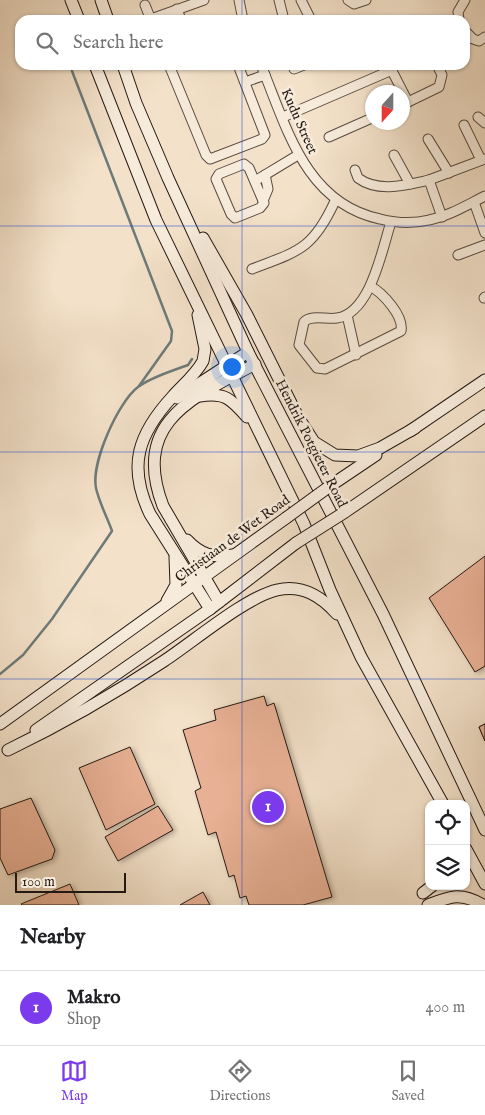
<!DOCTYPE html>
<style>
:root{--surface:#fff;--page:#f2f2f2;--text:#202124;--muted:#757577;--line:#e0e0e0;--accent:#7c3aed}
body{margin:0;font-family:"IM FELL English",serif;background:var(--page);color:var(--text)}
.controls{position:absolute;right:15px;bottom:15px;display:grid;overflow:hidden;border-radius:10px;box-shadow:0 1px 4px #0004}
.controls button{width:45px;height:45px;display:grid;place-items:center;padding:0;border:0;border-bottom:1px solid var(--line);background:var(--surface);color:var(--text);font:25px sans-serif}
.compass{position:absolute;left:365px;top:85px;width:45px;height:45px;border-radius:50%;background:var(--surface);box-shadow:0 1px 4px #0004;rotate:201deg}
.scale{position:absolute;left:15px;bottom:12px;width:111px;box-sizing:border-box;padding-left:5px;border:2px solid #251913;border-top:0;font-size:14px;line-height:18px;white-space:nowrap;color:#251913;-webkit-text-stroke:4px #f7ecdc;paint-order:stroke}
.you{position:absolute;left:231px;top:366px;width:18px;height:18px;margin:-12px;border:4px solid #fff;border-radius:50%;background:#1a73e8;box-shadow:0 0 0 8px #1a73e833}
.badge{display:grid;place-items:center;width:32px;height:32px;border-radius:50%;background:var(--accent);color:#fff;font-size:16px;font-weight:700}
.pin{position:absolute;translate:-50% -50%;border:2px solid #fff;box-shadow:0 1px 5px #0006}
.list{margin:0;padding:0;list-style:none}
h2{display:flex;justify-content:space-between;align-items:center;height:65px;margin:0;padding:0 20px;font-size:21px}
h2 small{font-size:16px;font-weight:400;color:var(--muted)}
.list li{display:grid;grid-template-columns:32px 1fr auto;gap:15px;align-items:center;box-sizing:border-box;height:75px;padding:0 20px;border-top:1px solid var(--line)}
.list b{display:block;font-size:19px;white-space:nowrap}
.list p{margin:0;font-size:16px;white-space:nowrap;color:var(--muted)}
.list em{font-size:16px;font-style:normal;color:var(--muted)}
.icon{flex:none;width:28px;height:28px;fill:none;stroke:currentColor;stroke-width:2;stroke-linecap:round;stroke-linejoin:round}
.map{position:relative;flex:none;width:485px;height:905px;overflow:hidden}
.search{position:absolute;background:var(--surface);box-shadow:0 1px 4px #0004;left:15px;right:15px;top:15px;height:55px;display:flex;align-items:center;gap:12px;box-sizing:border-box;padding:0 18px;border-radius:15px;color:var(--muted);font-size:19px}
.sheet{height:140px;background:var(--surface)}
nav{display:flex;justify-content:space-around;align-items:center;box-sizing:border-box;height:70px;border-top:1px solid var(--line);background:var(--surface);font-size:14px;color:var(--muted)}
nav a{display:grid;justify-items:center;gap:2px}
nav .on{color:var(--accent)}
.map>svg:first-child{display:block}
</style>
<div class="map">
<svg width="485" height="905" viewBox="0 0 485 905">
<defs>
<filter id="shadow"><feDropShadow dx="3" dy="1.5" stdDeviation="2.5" flood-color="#0004"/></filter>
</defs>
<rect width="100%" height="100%" fill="#f3e1c9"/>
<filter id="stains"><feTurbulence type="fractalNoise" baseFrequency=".004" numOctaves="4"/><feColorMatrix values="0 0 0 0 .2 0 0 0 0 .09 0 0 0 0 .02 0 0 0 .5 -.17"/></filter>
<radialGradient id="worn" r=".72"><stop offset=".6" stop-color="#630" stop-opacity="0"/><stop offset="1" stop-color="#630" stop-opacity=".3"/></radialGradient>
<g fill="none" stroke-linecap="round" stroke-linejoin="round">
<!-- stream -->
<g stroke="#6d7b79" stroke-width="2.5">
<path d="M 72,71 L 172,331 L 171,341 L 139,386"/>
<path d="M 0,674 L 23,655 L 52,619 L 112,531 C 107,517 99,502 96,488 C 91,463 118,402 138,387 C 151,377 172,371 188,365 L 192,359"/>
</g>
</g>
<!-- building -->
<g fill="#e8b094" stroke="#251913" filter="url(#shadow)">
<path d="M 485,556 L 485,666 L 475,672 L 429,598 Z"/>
<path d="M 264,696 L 267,706 L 274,703 L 332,897 L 303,905 L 249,905 L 246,896 L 240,898 L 234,875 L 229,877 L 216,832 L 208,835 L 195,791 L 201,788 L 183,730 L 216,720 L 214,710 Z"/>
<path d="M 485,724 L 485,741 L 479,727 Z"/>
<path d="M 485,724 L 485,741 L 479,727 Z"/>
<path d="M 130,747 L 155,804 L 106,830 L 79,768 Z"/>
<path d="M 31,798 L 55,850 L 52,859 L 8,875 L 0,858 L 0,809 Z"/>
<path d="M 158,806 L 173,830 L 118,861 L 105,837 Z"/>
<path d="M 70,884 L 79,905 L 22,905 L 21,904 Z"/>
<path d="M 203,892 L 210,905 L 180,905 Z"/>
</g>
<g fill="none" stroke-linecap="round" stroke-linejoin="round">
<defs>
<g id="street">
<path d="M 239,0 L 243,20"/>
<path d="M 279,0 L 284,20"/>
<path d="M 301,0 L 311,20"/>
<path d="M 348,0 L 354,4 L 366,0"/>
<path d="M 145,5 L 151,20"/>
<path d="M 177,9 L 181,20"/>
<path d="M 151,19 L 204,0"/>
<path d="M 459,20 L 458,12 L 465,0"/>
<path d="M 465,31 L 473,39 L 479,41 L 485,37"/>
<path d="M 169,65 L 206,155 L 210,159 L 262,139 L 265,135 L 238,65"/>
<path d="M 261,65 C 287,128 305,203 380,219 C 396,223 413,224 429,220 C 449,216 467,205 485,196"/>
<path d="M 389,65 L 408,102 L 403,104"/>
<path d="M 294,69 L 304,65"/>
<path d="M 245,82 L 265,75"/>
<path d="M 408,102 L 439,87 L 442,75 L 437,65"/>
<path d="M 283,117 L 392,70"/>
<path d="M 478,117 L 485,123"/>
<path d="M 464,125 L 481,160"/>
<path d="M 329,137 L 372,118"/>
<path d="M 428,139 L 449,173"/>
<path d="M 394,155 L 410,184"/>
<path d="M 244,164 L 249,168 L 264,203 L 260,208 L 235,218 L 231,214 L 216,179 L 219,174 Z"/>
<path d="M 355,170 L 358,178 C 378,193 406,185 429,180 L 442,217"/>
<path d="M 429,180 L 485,159"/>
<path d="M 255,181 L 298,155"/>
<path d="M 263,201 L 268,189 L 265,175"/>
<path d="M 474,202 L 485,233"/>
<path d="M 458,255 L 485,245"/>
<path d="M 252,269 C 299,251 313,249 335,201"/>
<path d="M 370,286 C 383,293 404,316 401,331 L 325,369 L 317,368 L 299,345 L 304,322 C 311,314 327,320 337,318 C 371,313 382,249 391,222"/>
<path d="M 484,298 L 485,297"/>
<path d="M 347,315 L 356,355"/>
</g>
<g id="secondary">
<path d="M 71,0 L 79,20"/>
<path d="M 101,0 L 108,20"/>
<path d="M 95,65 L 156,220 L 304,524 L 330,590 L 361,657 L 443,804"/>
<path d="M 123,65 L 136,103 L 168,178 L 248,352 L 383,614 L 485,830"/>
<path d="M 203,238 L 247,315 L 298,417 L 314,442 L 335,455 L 358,456 L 380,448 L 415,428"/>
<path d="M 198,315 L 205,349 L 203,361 C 196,374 183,385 173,396 C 138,434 127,466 150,514 L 210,609"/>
<path d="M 200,396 C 225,392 231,399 247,417"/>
<path d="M 177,398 L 248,352"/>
<path d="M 410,431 L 485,380"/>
<path d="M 330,486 L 376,455"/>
<path d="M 345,512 L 485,416"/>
<path d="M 187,540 C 201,555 213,558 233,555"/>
<path d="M 167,601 L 176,585 L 175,557"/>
<path d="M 219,602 L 163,506 C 131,422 192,398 255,364"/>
<path d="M 0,724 L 286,518"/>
<path d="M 36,730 L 210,609 L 296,543"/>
<path d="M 8,750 C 62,724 114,694 164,661 C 193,642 246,597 277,590 C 302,584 321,596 337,614"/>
<path d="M 466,849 L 485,884"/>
<path d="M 423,893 L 432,886"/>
<path d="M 428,905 C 451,896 461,892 483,905"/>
</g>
</defs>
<!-- street casing -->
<use href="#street" stroke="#584b40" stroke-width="11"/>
<!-- secondary casing -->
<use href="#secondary" stroke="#251913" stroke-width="13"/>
<!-- street -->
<use href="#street" stroke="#f7ecdc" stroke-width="9"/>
<!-- secondary -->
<use href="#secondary" stroke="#f7ecdc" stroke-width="11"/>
<defs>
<g id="secondary-bridge">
<path d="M 286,518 L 330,486"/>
<path d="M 296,543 L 345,512"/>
</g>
</defs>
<!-- secondary-bridge casing -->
<use href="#secondary-bridge" stroke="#251913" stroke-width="13" stroke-linecap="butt"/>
<!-- secondary-bridge -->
<use href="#secondary-bridge" stroke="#f7ecdc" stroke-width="11"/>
</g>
<!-- grid -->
<path fill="none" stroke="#1d4ed8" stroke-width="1" stroke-opacity="0.55" d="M 242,0 L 242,20M 242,65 L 242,905M 0,226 L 485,226M 0,452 L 485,452M 0,679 L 485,679"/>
<g text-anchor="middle" stroke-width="5" stroke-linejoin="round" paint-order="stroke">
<!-- street labels -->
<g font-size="14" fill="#251913" stroke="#f7ecdc">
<text transform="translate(300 121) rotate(66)" y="5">Kudu Street</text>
<text transform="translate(312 443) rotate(63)" y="5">Hendrik Potgieter Road</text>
<text transform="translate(232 538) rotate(-36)" y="5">Christiaan de Wet Road</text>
</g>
</g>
<rect width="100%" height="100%" filter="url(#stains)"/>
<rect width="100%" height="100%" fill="url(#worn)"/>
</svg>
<div class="controls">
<button><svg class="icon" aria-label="locate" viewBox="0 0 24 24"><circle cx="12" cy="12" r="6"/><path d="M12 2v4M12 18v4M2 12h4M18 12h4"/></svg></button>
<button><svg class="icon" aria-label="layers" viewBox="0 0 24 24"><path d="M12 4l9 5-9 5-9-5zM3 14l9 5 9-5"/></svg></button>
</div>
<svg class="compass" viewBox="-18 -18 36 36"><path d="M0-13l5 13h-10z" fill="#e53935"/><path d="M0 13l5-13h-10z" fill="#757577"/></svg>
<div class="scale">100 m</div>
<div class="you"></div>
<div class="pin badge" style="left:268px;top:807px">1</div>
<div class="search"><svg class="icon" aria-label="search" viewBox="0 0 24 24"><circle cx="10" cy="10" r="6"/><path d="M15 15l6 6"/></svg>Search here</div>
</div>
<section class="sheet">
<h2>Nearby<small></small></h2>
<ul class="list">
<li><span class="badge">1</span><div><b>Makro</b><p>Shop</p></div><em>400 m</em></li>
</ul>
</section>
<nav>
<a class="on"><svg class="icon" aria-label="map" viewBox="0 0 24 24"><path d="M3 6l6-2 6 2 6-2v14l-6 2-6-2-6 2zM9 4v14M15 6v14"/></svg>Map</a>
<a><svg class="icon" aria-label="directions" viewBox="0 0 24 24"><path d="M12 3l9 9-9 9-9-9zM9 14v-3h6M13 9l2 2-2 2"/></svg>Directions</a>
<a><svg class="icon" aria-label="saved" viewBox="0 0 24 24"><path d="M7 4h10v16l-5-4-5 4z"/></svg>Saved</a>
</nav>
